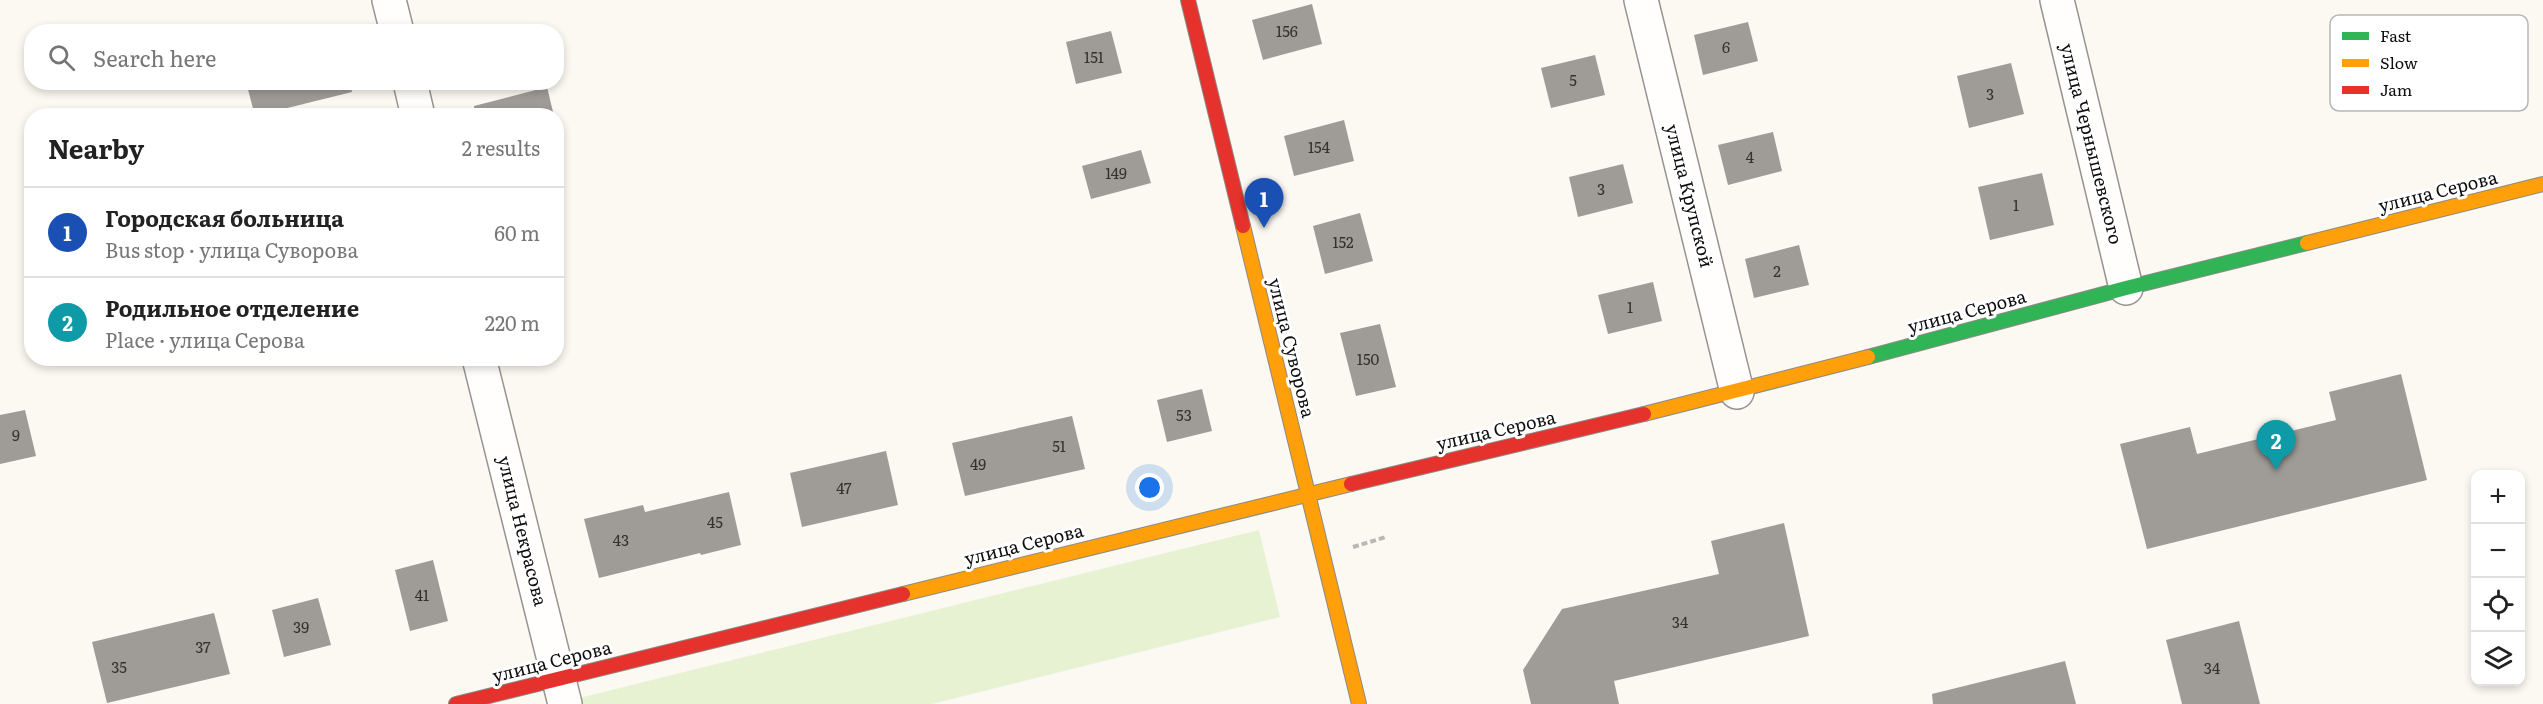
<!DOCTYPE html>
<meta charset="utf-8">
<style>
:root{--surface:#fff;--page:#f6f6f6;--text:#222;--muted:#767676;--line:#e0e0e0;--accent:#2563eb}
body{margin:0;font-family:Literata,serif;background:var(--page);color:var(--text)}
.controls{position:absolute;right:18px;bottom:18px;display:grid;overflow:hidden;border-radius:12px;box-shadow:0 3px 9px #0003}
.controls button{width:54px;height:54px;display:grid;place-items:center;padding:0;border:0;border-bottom:2px solid var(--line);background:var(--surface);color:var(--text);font:30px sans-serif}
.you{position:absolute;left:1150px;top:488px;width:21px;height:21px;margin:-15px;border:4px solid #fff;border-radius:50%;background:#1a73e8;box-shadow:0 0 0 9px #1a73e833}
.badge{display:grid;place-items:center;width:39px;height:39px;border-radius:50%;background:var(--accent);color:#fff;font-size:20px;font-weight:700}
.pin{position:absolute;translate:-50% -50px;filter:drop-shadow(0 2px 3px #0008)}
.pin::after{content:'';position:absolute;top:32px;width:21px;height:18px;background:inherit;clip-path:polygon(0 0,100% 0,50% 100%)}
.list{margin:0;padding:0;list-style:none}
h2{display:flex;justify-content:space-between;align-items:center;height:78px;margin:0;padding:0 24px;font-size:26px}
h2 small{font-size:20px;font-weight:400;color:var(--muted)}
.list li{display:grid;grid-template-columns:39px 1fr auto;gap:18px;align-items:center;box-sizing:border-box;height:90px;padding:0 24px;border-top:2px solid var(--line)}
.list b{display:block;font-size:22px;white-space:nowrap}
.list p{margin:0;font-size:20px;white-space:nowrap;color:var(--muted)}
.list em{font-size:20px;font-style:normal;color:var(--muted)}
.icon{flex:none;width:33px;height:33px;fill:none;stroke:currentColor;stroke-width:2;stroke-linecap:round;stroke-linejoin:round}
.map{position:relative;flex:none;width:2543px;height:704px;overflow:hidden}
.search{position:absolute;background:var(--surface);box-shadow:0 3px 9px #0003;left:24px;top:24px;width:540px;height:66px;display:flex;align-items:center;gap:15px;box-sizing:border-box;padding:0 21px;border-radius:24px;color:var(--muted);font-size:22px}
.panel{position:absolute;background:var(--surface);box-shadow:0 3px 9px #0003;left:24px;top:108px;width:540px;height:258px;border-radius:24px}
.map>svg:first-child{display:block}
</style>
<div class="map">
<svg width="2543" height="704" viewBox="0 0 2543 704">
<rect width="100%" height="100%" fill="#fcf9f2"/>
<!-- green -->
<path fill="#e6f2d1" d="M 1259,530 L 1280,617 L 932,704 L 555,704 Z"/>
<!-- building -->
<g fill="#9f9c98">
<path d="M 1312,4 L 1322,44 L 1263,60 L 1252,20 Z"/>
<path d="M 1748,22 L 1758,61 L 1703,75 L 1694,35 Z"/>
<path d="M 1111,31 L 1122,73 L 1076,84 L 1066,42 Z"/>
<path d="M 1595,55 L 1605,95 L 1551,108 L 1541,68 Z"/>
<path d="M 2011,63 L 2024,114 L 1969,128 L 1957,76 Z"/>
<path d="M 246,82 L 350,82 L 352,92 L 255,116 Z"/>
<path d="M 547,87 L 554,116 L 475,116 L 474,106 Z"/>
<path d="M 1344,120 L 1354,161 L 1294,176 L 1284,136 Z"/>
<path d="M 1773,132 L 1782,171 L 1728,185 L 1718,145 Z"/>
<path d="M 1141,150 L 1151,183 L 1091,199 L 1082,166 Z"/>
<path d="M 1623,164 L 1633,203 L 1578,217 L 1569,177 Z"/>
<path d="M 2042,173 L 2054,225 L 1990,240 L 1978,187 Z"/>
<path d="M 1360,213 L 1373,261 L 1325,274 L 1313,226 Z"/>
<path d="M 1799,245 L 1809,285 L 1754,298 L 1745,259 Z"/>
<path d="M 1653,282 L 1662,321 L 1608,334 L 1598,295 Z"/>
<path d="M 1380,324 L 1396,387 L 1356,396 L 1340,333 Z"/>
<path d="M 2401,374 L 2427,480 L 2147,549 L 2120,444 L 2190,427 L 2197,454 L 2336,420 L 2329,392 Z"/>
<path d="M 1202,389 L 1212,431 L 1167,442 L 1157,400 Z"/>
<path d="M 25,410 L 36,456 L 0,464 L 0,415 Z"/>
<path d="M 1072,416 L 1085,469 L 965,496 L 952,443 Z"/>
<path d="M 886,451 L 898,505 L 802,527 L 790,473 Z"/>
<path d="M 729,492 L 741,545 L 701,555 L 700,553 L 599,578 L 584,519 L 643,505 L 645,512 Z"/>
<path d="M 1784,523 L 1809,636 L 1614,681 L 1619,704 L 1531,704 L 1523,670 L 1562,609 L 1719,574 L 1711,541 Z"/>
<path d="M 433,560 L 448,621 L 410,631 L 395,570 Z"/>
<path d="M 318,598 L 331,645 L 284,657 L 272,610 Z"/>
<path d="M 214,613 L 230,674 L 107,703 L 92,642 Z"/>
<path d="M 2239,621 L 2260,704 L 2182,704 L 2166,640 Z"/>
<path d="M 2065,661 L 2076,704 L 1933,704 L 1932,694 Z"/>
</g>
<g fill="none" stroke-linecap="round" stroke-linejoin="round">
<defs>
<g id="street">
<path d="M 389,0 L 397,32"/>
<path d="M 1641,0 L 1737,392"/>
<path d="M 2057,0 L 2126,288"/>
<path d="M 410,82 L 418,116"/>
<path d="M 479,358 L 565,704"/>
</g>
<path id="fast" d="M 1868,357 L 2126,288 L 2307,243"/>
<g id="slow">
<path d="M 1243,226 L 1359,704"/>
<path d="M 2307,243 L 2543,184"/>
<path d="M 1644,414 L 1868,357"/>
<path d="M 903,594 L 1351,484"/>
</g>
<g id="jam">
<path d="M 1188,0 L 1243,226"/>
<path d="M 1351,484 L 1644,414"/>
<path d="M 456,704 L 903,594"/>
</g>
</defs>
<!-- street casing -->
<use href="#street" stroke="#959491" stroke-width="36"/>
<!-- fast casing -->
<use href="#fast" stroke="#8c8a87" stroke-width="16"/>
<!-- slow casing -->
<use href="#slow" stroke="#8c8a87" stroke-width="16"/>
<!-- jam casing -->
<use href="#jam" stroke="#8c8a87" stroke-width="16"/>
<!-- path -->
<path stroke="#b8b8b6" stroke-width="4" stroke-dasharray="6 3" stroke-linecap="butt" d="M 1353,547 L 1386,537"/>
<!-- street -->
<use href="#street" stroke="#fffefd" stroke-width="33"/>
<!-- fast -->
<use href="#fast" stroke="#30b455" stroke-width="14"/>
<!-- slow -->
<use href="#slow" stroke="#ff9f0a" stroke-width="14"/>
<!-- jam -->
<use href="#jam" stroke="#e5322d" stroke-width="14"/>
</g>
<g text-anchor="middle" stroke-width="6" stroke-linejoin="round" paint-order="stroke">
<!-- number labels -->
<g font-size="15" fill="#323230">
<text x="1287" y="37">156</text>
<text x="1726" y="53">6</text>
<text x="1094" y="63">151</text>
<text x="1573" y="86">5</text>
<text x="1990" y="100">3</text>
<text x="1319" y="153">154</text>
<text x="1750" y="163">4</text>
<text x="1116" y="179">149</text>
<text x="1601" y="195">3</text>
<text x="2016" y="211">1</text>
<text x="1343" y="248">152</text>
<text x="1777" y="277">2</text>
<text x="1630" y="313">1</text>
<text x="1368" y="365">150</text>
<text x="1184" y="421">53</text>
<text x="16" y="441">9</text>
<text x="1059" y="452">51</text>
<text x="978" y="470">49</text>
<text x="844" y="494">47</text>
<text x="715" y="528">45</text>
<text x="621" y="546">43</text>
<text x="422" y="601">41</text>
<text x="1680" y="628">34</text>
<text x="301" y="633">39</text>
<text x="203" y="653">37</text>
<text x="119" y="673">35</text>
<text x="2212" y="674">34</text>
</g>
<!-- street labels -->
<g font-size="18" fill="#0e0e0e" stroke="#fff">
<text transform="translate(2091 144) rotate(76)" y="6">улица Чернышевского</text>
<text transform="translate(2438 192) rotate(-14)" y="6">улица Серова</text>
<text transform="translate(1689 196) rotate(76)" y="6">улица Крупской</text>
<text transform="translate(1967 312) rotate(-15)" y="6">улица Серова</text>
<text transform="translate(1291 348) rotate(76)" y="6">улица Суворова</text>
<text transform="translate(1496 431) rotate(-13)" y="6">улица Серова</text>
<text transform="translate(522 531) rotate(76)" y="6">улица Некрасова</text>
<text transform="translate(1024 545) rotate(-14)" y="6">улица Серова</text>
<text transform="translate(552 662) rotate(-14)" y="6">улица Серова</text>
</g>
</g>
<!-- legend -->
<rect x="2330" y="15" width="198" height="96" rx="9" fill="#fff" stroke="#b7b7b7" stroke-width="1.5"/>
<rect x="2342" y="32" width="27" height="8" fill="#30b455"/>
<rect x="2342" y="59" width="27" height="8" fill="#ff9f0a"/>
<rect x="2342" y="86" width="27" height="8" fill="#e5322d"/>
<g font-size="16" fill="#0e0e0e">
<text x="2380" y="42">Fast</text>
<text x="2380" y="69">Slow</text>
<text x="2380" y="96">Jam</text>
</g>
</svg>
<div class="controls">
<button>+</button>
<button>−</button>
<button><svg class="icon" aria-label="locate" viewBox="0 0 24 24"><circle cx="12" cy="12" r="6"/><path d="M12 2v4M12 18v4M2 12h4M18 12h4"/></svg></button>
<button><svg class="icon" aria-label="layers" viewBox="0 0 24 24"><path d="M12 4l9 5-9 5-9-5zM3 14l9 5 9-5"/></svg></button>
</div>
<div class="you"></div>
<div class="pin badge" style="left:1264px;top:228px;background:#1a4fb4">1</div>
<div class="pin badge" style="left:2276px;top:470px;background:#0f9aa8">2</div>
<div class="search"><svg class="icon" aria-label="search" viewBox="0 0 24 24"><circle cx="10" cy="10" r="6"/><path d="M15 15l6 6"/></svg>Search here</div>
<section class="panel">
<h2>Nearby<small>2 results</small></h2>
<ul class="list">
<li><span class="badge" style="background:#1a4fb4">1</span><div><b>Городская больница</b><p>Bus stop · улица Суворова</p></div><em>60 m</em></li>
<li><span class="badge" style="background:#0f9aa8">2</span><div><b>Родильное отделение</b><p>Place · улица Серова</p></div><em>220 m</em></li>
</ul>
</section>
</div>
